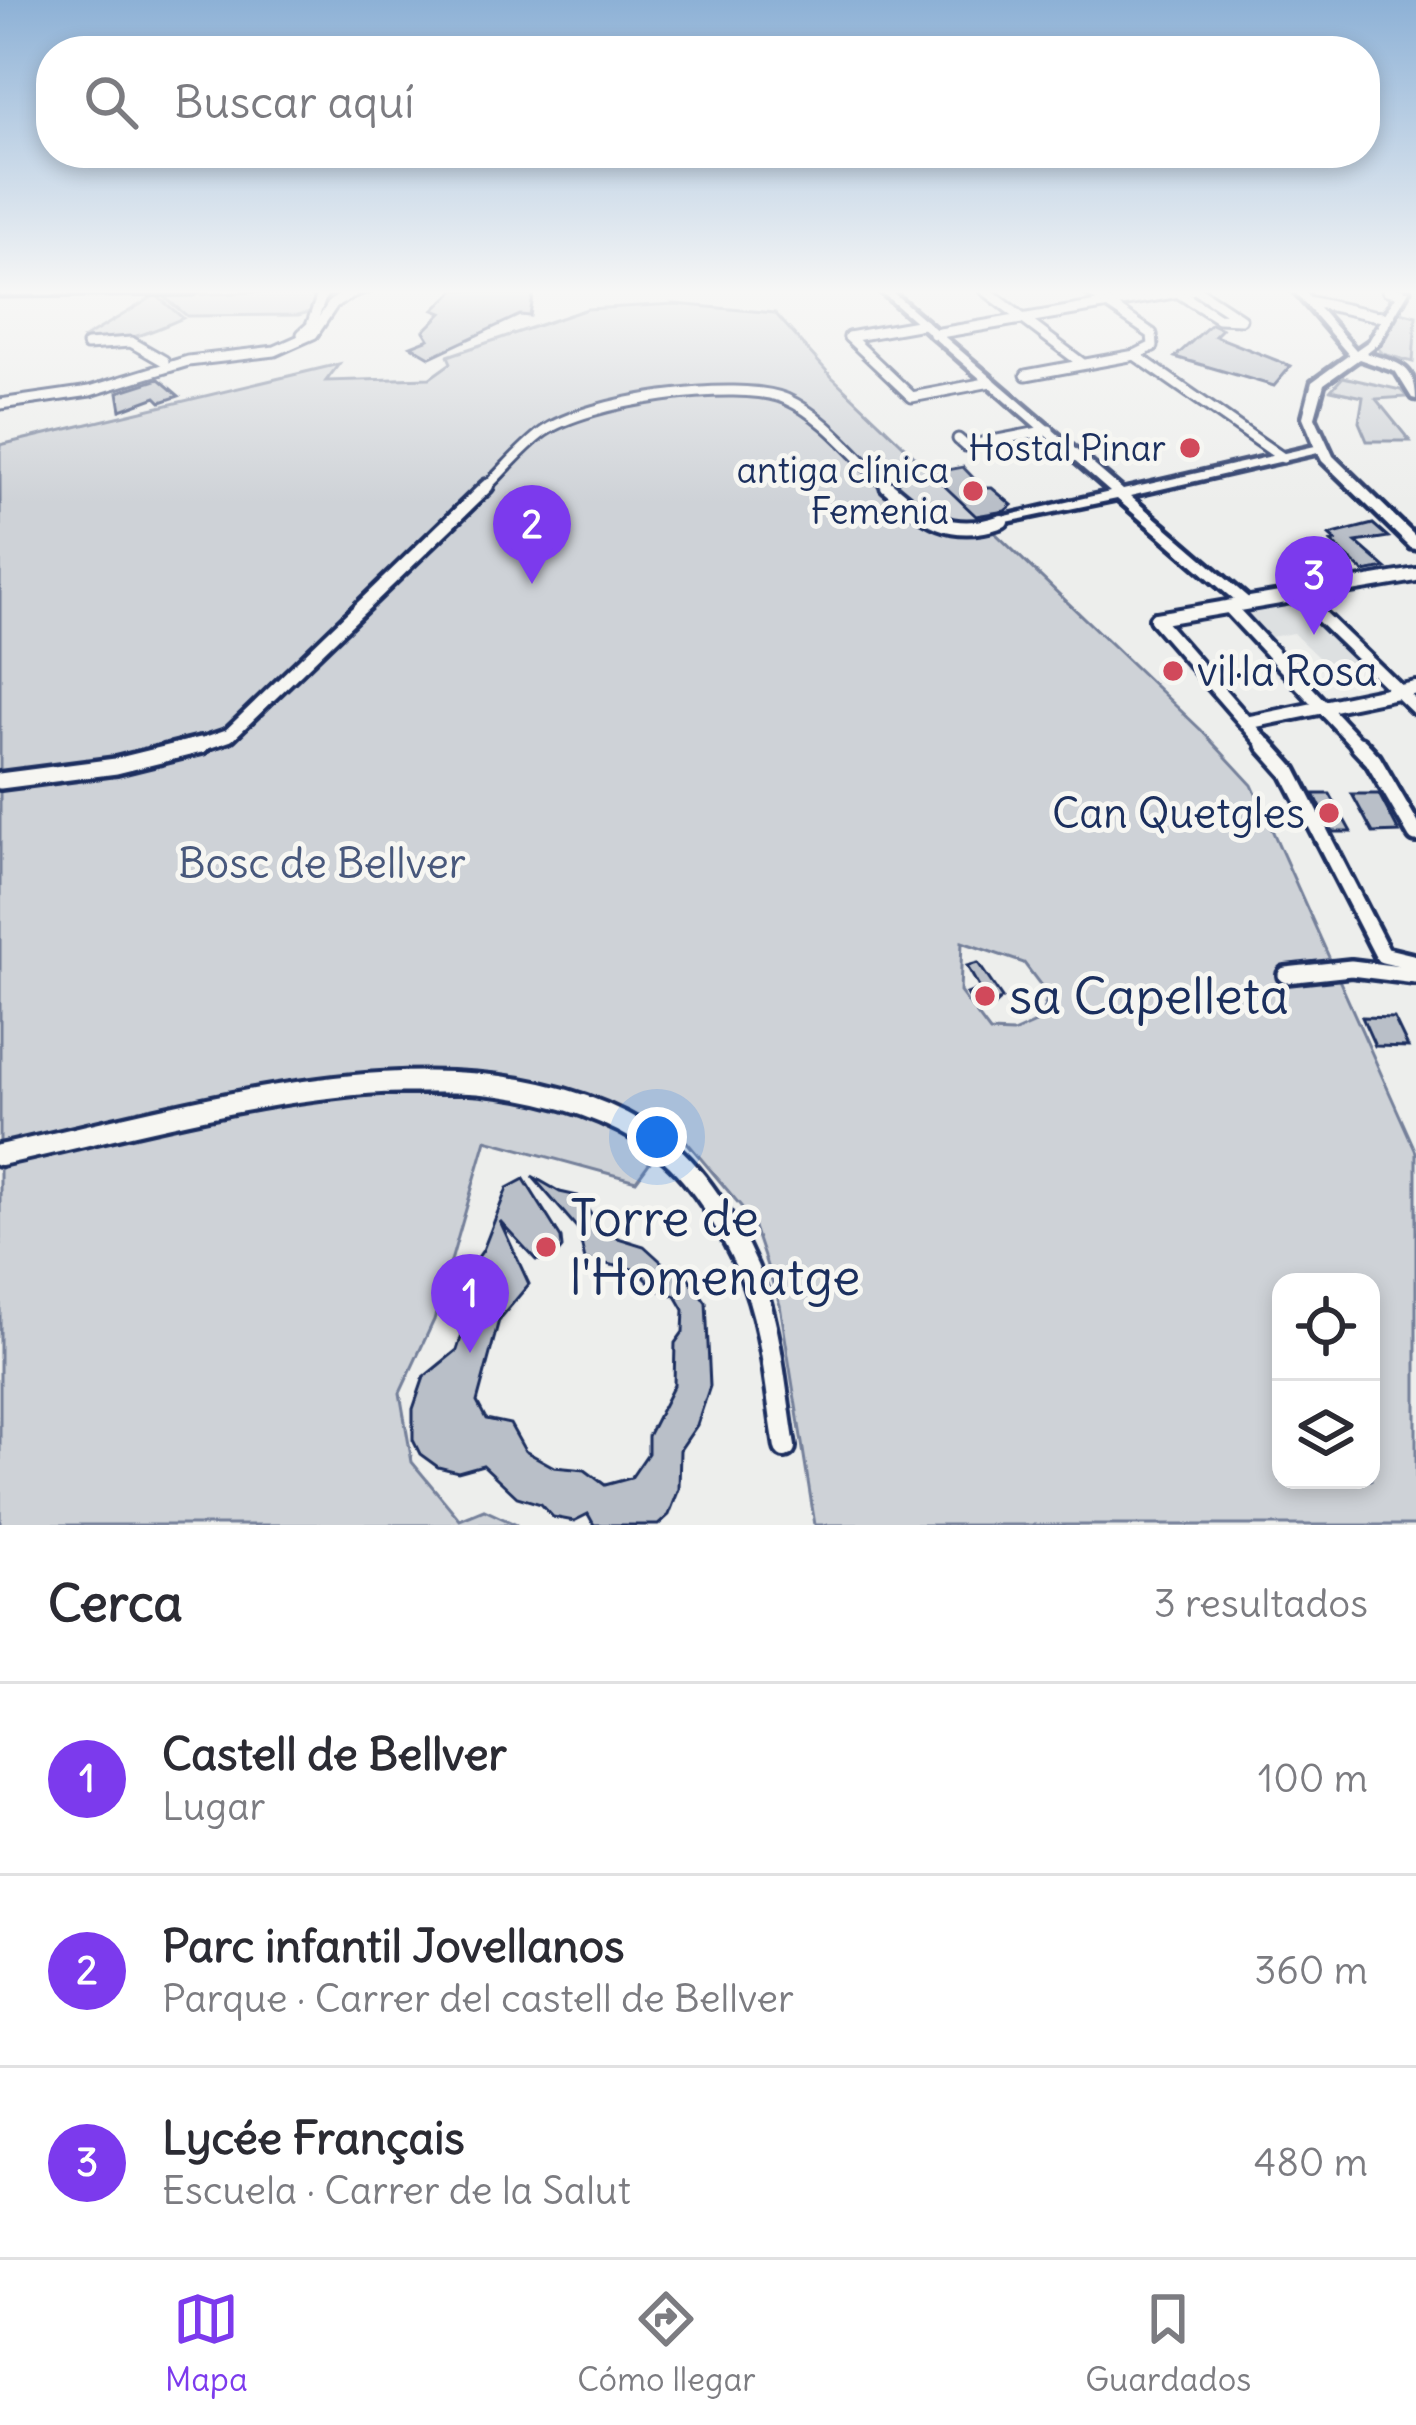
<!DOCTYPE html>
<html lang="es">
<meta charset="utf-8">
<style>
:root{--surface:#fff;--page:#f7f7f7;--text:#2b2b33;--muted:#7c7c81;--line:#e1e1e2;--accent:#7c3aed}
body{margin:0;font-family:Delius,sans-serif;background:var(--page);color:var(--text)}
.controls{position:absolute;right:36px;bottom:36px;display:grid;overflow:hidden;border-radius:24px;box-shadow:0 6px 18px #0003}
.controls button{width:108px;height:108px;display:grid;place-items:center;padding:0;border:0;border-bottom:3px solid var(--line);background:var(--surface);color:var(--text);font:60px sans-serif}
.you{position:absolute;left:657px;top:1137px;width:42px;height:42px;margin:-30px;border:9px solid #fff;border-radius:50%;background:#1a73e8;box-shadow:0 0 0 18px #1a73e833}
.badge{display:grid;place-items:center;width:78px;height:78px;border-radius:50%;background:var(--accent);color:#fff;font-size:39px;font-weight:700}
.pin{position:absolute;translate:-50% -99px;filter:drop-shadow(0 3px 6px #0008)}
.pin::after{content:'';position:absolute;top:63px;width:42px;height:36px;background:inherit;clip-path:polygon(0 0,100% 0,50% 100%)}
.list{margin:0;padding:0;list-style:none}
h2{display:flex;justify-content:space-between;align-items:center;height:156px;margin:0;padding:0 48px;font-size:51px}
h2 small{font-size:39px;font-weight:400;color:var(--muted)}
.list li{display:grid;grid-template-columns:78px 1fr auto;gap:36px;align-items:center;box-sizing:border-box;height:192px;padding:0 48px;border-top:3px solid var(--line)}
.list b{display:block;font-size:45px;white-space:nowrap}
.list p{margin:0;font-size:39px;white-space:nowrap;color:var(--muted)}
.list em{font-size:39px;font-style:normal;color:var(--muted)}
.icon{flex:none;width:66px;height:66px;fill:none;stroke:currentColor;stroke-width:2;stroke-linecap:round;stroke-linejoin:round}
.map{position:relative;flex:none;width:1416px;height:1525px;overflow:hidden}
.search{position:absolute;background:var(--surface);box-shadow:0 6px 18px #0003;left:36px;right:36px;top:36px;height:132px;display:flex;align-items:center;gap:30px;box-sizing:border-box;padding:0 42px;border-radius:48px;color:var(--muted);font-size:45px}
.sheet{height:732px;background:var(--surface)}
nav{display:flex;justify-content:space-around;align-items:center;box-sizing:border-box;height:168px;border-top:3px solid var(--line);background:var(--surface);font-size:33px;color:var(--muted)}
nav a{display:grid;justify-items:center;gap:6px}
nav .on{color:var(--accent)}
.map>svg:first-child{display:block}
</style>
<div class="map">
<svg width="1416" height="1525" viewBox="0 0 1416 1525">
<rect width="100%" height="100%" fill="#edeeec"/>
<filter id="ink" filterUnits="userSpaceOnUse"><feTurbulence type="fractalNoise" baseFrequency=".00833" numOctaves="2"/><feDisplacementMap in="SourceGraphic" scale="24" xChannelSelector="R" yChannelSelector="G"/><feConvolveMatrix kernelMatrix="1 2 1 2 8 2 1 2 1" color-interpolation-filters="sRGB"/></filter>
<g filter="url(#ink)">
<!-- built -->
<path fill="#dde0e1" d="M 1297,601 L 1360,660 L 1328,667 L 1293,633 L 1265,638 L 1239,610 Z"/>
<!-- green -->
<g fill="#ced2d7" stroke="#74809a" stroke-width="3" fill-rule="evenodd">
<path d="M 309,290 L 316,303 L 310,312 L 298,315 L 187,316 L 163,296 Z"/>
<path d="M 156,295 L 183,318 C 149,333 121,346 84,338 Z"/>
<path d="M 675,304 L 775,313 L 832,377 L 1201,730 L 1252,785 L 1416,1152 L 1416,1525 L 815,1525 L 780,1305 L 751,1218 L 675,1128 L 636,1181 L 486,1140 L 434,1320 L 400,1393 L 412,1462 L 460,1520 L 484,1510 L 517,1525 L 0,1525 L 0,445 L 339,364 L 326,381 L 430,378 L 451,363 L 448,356 L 587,309 ZM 962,942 L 1024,963 L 1048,995 L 1040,1021 L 1013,1033 L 990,1032 L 960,992 ZM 1281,1282 L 1371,1282 L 1371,1480 L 1281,1480 Z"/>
<path d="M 1400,312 L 1416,316 L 1413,362 L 1383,354 L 1377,347 Z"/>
<path d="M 1343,377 L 1401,390 L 1407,397 L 1376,399 L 1410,441 L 1367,441 L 1359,422 L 1363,397 L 1331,390 Z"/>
</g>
<!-- building -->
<g fill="#b9bfc8" stroke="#1b2f5e" stroke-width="3">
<path d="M 455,290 L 534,290 L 530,316 L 520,315 L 430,357 L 411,346 L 429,339 L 424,331 L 442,313 L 434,310 Z"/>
<path d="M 1211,324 L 1222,329 L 1215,336 L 1291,366 L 1274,386 L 1175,357 Z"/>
<path d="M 159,379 L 179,396 L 161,402 L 156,397 L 121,410 L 118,392 Z"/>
<path d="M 963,467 L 983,488 L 992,488 L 1012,505 L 1005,511 L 976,516 L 931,473 Z"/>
<path d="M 1373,524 L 1388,537 L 1356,542 L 1386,568 L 1364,572 L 1331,542 L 1336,541 L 1329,535 Z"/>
<path d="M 1314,794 L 1330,794 L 1351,832 L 1333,832 Z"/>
<path d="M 1352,794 L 1379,794 L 1399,832 L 1373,833 Z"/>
<path d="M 978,963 L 1002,998 L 991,1008 L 989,1003 L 976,1008 L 967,994 L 980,989 L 967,966 Z"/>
<path d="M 1362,1017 L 1394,1018 L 1408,1047 L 1375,1046 Z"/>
<path d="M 532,1176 L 560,1192 L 578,1196 L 605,1234 L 644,1246 L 666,1266 L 685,1273 L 706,1302 L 710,1386 L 697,1425 L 680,1450 L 679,1489 L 669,1515 L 658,1525 L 594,1525 L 588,1514 L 574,1521 L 553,1517 L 541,1504 L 517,1497 L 483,1465 L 458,1472 L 438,1467 L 420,1454 L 413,1440 L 413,1409 L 424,1377 L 457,1350 L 465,1325 L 459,1298 L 464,1277 L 483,1250 L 507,1188 L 524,1179 L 561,1238 L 562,1248 L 552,1261 L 536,1260 L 500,1221 L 529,1284 L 499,1320 L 477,1402 L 486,1419 L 510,1424 L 525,1451 L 554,1467 L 585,1470 L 605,1485 L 631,1478 L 648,1453 L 648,1436 L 674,1385 L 675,1343 L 683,1332 L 684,1310 L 676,1296 L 657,1290 L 637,1270 L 585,1260 L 578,1229 Z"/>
</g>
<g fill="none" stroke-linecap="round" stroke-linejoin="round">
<defs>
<g id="street-far3">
<path d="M 985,290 L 1083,364"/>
<path d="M 1387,290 L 1402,293"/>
<path d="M 1177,292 L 1218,318 L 1241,319 L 1197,290"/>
<path d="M 1308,301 L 1387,318"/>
<path d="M 302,334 L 311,326 L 323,292"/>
<path d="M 934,334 L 1191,290"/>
<path d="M 849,337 L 912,397 L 991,382"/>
<path d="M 849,337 L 923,324"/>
<path d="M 87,345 L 131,342 L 164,361"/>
<path d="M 1135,355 L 1283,458"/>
<path d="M 1026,375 L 1135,355 L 1153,346 L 1152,334 L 1087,290"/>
<path d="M 0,404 L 90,391 L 188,361 L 275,351 L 313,334 L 333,304 L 352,293"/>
<path d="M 958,439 L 966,446 L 1049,430"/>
<path d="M 484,489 C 503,471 522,447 543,432 C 587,401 737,378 786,399 C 826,417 858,460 890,489"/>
</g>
<g id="street-far2">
<path d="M 887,486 C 925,519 951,539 1002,521"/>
<path d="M 1299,595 L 1416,708"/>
<path d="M 1229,607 L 1361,748"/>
<path d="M 1156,619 L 1268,748"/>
<path d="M 1156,619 L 1416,575"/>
<path d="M 1246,723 L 1416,688"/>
<path d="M 191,748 L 229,735 L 487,486"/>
</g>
<g id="street-far1">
<path d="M 1265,745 L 1289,772 L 1383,955 L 1416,963"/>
<path d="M 1359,745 L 1373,760 L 1416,834"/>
<path d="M 0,781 L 116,766 L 201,745"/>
<path d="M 1286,975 L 1351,968 L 1416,976"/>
<path d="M 387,1085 L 479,1085"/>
</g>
<path id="street" d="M 0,1155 C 193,1114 481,1019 657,1143 C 696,1170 729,1226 748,1269 C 772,1324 775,1388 785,1447"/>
<g id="secondary">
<path d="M 0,290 L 198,290 L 193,293 L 0,295 Z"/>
<path d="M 313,290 L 372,290 L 344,297 Z"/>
<path d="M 879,290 L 890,290 L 1123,490 L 1315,446 L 1303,417 L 1312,382 L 1349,355 L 1293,290 L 1303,290 L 1356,350 L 1369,341 L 1399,290 L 1409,290 L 1379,343 L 1366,353 C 1393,362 1416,362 1416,399 L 1412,398 L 1396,372 L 1359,359 L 1324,384 L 1315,417 L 1333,456 L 1416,537 L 1416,549 L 1411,548 L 1322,461 L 1318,453 L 1130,496 L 1252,601 L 1255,604 L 1252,607 L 1242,607 L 1117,499 L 997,524 L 997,518 L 1110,492 Z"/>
</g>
</defs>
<!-- street-far3 casing -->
<use href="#street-far3" stroke="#1b2f5e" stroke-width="15"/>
<!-- street-far2 casing -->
<use href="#street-far2" stroke="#1b2f5e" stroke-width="20"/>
<!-- street-far1 casing -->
<use href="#street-far1" stroke="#1b2f5e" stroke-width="24"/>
<!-- street casing -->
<use href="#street" stroke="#1b2f5e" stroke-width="28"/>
<!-- secondary casing -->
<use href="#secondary" stroke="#1b2f5e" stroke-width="9"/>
<!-- street-far3 -->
<use href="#street-far3" stroke="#f6f6f2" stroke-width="9"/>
<!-- street-far2 -->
<use href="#street-far2" stroke="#f6f6f2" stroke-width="12"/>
<!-- street-far1 -->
<use href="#street-far1" stroke="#f6f6f2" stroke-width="15"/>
<!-- street -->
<use href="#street" stroke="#f6f6f2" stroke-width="20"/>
<!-- secondary -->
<use href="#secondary" fill="#f6f6f2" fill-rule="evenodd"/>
</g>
</g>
<!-- sky -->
<linearGradient id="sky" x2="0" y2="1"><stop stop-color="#8db1d6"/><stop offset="0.58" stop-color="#f7f7f6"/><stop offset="1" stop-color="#f7f7f6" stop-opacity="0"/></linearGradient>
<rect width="1416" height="503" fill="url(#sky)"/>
<!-- markers -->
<g fill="#d1495b" stroke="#f6f6f2" stroke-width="4.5">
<circle cx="1190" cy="448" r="12"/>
<circle cx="973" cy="491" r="12"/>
<circle cx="1173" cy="671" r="12"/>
<circle cx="1329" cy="813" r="12"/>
<circle cx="985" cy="996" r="12"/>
<circle cx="546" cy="1247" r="12"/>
</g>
<g text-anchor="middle" stroke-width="10" stroke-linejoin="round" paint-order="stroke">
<!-- far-poi labels -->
<g font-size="36" fill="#1b2f5e" stroke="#f6f6f2" text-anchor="end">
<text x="1166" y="461">Hostal Pinar</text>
<text x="949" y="483">antiga clínica<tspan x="949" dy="41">Femenia</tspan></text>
</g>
<!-- poi labels -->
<g font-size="42" fill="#1b2f5e" stroke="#f6f6f2" text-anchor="start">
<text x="1197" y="686">vil·la Rosa</text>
<text x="1305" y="828" text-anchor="end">Can Quetgles</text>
</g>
<!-- park labels -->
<g font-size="42" fill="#48587c" stroke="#f6f6f2">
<text x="322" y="878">Bosc de Bellver</text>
</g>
<!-- near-poi labels -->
<g font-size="51" fill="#1b2f5e" stroke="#f6f6f2" text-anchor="start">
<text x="1009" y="1014">sa Capelleta</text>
<text x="570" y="1236">Torre de<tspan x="570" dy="59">l'Homenatge</tspan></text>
</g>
</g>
</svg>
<div class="controls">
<button><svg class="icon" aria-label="locate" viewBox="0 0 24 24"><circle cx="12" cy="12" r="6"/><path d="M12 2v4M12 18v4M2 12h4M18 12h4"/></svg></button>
<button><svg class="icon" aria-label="layers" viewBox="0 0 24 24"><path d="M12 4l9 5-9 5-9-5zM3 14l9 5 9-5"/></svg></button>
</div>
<div class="you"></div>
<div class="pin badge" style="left:470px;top:1353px">1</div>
<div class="pin badge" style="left:532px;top:584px">2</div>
<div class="pin badge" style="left:1314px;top:635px">3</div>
<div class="search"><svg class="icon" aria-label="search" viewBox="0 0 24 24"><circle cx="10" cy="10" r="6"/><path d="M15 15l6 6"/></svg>Buscar aquí</div>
</div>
<section class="sheet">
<h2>Cerca<small>3 resultados</small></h2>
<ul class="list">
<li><span class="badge">1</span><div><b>Castell de Bellver</b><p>Lugar</p></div><em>100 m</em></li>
<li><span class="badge">2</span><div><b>Parc infantil Jovellanos</b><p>Parque · Carrer del castell de Bellver</p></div><em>360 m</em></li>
<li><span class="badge">3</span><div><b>Lycée Français</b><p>Escuela · Carrer de la Salut</p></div><em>480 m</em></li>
</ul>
</section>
<nav>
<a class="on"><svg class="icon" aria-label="map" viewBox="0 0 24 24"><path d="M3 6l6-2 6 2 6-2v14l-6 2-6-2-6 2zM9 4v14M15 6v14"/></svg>Mapa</a>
<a><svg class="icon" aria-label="directions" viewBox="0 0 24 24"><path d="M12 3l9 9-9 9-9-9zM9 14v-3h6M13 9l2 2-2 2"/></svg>Cómo llegar</a>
<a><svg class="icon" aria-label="saved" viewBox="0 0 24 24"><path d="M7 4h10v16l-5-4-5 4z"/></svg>Guardados</a>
</nav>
